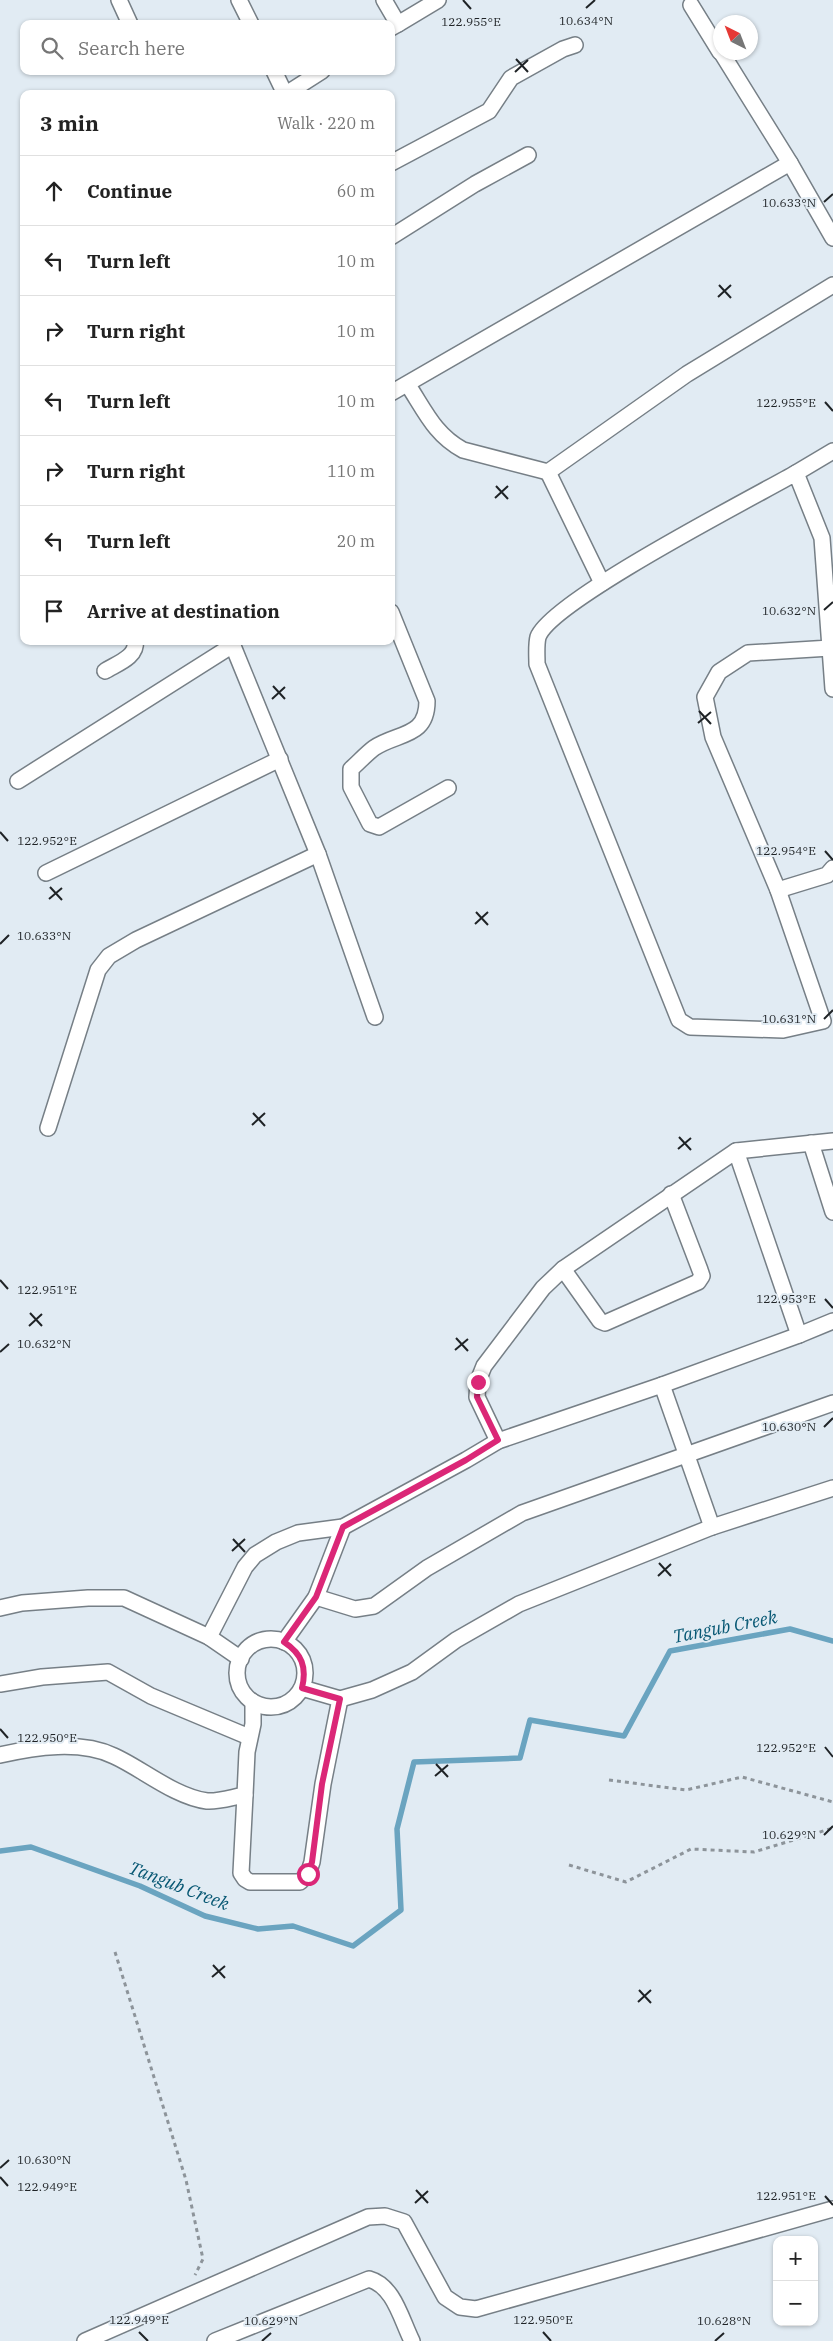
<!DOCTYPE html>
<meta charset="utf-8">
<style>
:root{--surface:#fff;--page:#f2f2f2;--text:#222;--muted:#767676;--line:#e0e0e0}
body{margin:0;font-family:"IBM Plex Serif",serif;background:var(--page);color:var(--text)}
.controls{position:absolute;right:15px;bottom:15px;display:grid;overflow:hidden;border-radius:10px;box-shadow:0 1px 4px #0004}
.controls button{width:45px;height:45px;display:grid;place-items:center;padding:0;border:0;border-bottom:1px solid var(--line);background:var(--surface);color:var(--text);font:25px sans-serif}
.compass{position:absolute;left:713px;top:15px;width:45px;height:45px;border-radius:50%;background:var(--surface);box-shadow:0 1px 4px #0004;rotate:318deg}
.stop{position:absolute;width:15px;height:15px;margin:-11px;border:4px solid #db2777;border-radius:50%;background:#fff}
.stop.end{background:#db2777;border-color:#fff;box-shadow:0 1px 5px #0008}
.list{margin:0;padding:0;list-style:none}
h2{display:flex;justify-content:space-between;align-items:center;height:65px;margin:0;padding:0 20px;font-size:21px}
h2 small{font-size:16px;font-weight:400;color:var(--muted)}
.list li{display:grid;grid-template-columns:32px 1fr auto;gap:15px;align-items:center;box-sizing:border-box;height:70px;padding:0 20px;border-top:1px solid var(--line)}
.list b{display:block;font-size:19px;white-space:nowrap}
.list em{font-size:16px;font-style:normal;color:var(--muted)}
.icon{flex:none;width:28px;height:28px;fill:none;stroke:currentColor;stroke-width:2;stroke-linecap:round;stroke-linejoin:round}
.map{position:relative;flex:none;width:833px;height:2341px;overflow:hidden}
.search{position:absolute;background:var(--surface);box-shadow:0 1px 4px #0004;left:20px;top:20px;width:375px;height:55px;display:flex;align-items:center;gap:12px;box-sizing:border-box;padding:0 18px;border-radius:10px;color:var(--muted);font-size:19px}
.panel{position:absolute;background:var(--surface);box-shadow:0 1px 4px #0004;left:20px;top:90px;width:375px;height:555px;border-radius:10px}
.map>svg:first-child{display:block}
</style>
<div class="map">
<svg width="833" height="2341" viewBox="0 0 833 2341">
<rect width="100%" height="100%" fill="#e1ebf3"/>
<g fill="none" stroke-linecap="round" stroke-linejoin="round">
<!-- stream -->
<path stroke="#6aa4c0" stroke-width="5.5" d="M 0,1851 L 31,1847 L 140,1886 L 205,1916 L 258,1929 L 293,1926 L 353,1946 L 401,1910 L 397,1829 L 414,1762 L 520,1758 L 530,1720 L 624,1736 L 670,1651 L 790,1629 L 833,1641"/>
<defs>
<g id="street">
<path d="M 119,0 L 130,24"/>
<path d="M 239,0 L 251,24"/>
<path d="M 384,0 L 398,24 L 391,28"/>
<path d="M 691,5 L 720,52"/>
<path d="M 398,24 L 438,0"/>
<path d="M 274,71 L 285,94"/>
<path d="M 286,94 L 322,71"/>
<path d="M 391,163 L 489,111 L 511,78 L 563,49 L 575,45"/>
<path d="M 790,163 L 833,238"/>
<path d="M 391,237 L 475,184 L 528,155"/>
<path d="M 408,385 C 425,411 435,435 463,450 L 548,472 L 687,374 L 833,285"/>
<path d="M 391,393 L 790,163 L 721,52"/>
<path d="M 548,472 L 602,583"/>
<path d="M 796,473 L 822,538 L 830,648 L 748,653 L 719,672 L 705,697 L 713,737 L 778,890 L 823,1021 L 783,1030 L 690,1027 L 679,1020 L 537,664 C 537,656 536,645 538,637 C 551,601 752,498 796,473 Z"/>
<path d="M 796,473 L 833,451"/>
<path d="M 391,612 L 427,701 C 427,738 398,732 374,748 C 366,754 358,763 351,769 L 351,787 L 370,824 L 379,827 L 448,788"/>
<path d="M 231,641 L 318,854 L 375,1017"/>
<path d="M 833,648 L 830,648 L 833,689"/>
<path d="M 105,671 C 116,664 138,657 135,641"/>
<path d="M 18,781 L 233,645"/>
<path d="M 46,873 L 280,759"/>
<path d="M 778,890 L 827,875 L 833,868"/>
<path d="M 48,1128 L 98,970 L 109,956 L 136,940 L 318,854"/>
<path d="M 811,1143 L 833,1212"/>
<path d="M 736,1151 L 799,1335"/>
<path d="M 563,1269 L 600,1321 L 605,1323 L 698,1282 L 702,1276 L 700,1270 L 671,1194"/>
<path d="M 662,1385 L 712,1527"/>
<path d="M 498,1441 L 477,1397 L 478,1381 L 484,1366 L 543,1288 L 563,1269 L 736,1151 L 833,1141"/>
<path d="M 316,1597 L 355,1609 L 374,1606 L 427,1568 L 522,1513 L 833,1403"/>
<path d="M 0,1608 L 22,1603 L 88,1598 L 124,1598 L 209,1637 L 241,1659"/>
<path d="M 209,1637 L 245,1567 L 255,1555 L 276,1542 L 298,1533 L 343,1527 L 466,1460 L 498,1441 L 662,1385 L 799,1335 L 833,1321"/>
<circle cx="271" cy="1673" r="34"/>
<path d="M 284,1642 L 316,1597 L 343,1527"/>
<path d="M 0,1684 L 42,1677 L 108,1672 L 151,1696 L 249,1737"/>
<path d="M 302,1688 L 340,1699 L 372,1690 L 412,1672 L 456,1640 L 519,1604 L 712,1527 L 833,1488"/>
<path d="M 0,1755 C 35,1747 80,1740 114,1756 C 141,1768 175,1797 207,1801 C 218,1802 233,1797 245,1795 L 247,1752 L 253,1724 L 253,1702"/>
<path d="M 245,1795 L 241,1873 L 245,1879 L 250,1882 L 300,1882 L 308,1874 L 312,1862 L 323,1784 L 340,1699"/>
<path d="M 85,2341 L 368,2217 L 385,2216 L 404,2222 L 445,2297 L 460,2307 L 476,2309 L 833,2209"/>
<path d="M 215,2341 L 369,2279 C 394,2286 401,2319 412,2341"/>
</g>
</defs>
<!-- street casing -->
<use href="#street" stroke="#767f86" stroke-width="18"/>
<!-- path -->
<g stroke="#8d949a" stroke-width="3" stroke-dasharray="4 4" stroke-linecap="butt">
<path d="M 609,1780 L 686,1790 L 742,1777 L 833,1802"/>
<path d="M 569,1865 L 626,1882 L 691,1849 L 754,1852 L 833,1828"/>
<path d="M 115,1952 L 186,2180 L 203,2259 L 195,2275"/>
</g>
<!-- street -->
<use href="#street" stroke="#fff" stroke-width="15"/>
</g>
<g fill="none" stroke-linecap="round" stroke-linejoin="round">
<!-- route -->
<path stroke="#db2777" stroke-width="6" d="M 308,1874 L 312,1862 L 322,1784 L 340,1699 L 302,1688 C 307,1667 302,1654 284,1642 L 316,1597 L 343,1527 L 466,1460 L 498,1440 L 477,1397 L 478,1382"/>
</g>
<!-- ticks -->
<path fill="none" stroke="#1f2326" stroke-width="2" d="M 463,0 L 471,9M 586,8 L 595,0M 516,59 L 528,72M 515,72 L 528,60M 824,202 L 833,194M 719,285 L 731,298M 718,297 L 731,285M 825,402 L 833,411M 496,486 L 508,499M 495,498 L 508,486M 824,610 L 833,602M 273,686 L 285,699M 272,699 L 285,687M 699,711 L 711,724M 698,723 L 711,712M 0,832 L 8,841M 825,851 L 833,860M 50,887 L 62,900M 49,899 L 62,888M 476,912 L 488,925M 475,924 L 488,912M 0,944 L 9,935M 824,1019 L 833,1010M 253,1113 L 265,1126M 252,1125 L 265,1113M 679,1137 L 691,1150M 678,1149 L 691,1138M 0,1280 L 8,1289M 825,1299 L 833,1308M 30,1313 L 42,1326M 29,1326 L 42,1314M 456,1338 L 468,1351M 455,1350 L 468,1339M 0,1352 L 9,1344M 824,1427 L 833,1418M 233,1539 L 245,1552M 232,1551 L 245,1539M 659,1563 L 671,1576M 658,1576 L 671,1564M 0,1729 L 8,1738M 825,1747 L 833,1757M 436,1764 L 448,1777M 435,1776 L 448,1765M 824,1835 L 833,1826M 213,1965 L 225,1978M 212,1977 L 225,1966M 639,1990 L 651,2003M 638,2002 L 651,1990M 0,2168 L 9,2160M 0,2177 L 8,2186M 416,2190 L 428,2203M 825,2196 L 833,2205M 415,2203 L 428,2191M 139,2332 L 148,2341M 543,2332 L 551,2341M 262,2341 L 271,2333M 715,2341 L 724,2333"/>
<g text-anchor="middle" stroke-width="4" stroke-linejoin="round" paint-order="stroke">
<!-- water labels -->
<g font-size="18" font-style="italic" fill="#075773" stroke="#e1ebf3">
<text transform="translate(725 1627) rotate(-11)" y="6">Tangub Creek</text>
<text transform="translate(179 1886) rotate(21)" y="6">Tangub Creek</text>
</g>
</g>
<g font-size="12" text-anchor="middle" fill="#1f2326" stroke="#e1ebf3" stroke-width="4" stroke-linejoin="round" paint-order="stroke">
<text x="586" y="25">10.634°N</text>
<text x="471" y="26">122.955°E</text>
<text x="789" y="207">10.633°N</text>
<text x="786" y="407">122.955°E</text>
<text x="789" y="615">10.632°N</text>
<text x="47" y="845">122.952°E</text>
<text x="786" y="855">122.954°E</text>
<text x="44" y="940">10.633°N</text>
<text x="789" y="1023">10.631°N</text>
<text x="47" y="1294">122.951°E</text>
<text x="786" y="1303">122.953°E</text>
<text x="44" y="1348">10.632°N</text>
<text x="789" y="1431">10.630°N</text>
<text x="47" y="1742">122.950°E</text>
<text x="786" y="1752">122.952°E</text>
<text x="789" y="1839">10.629°N</text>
<text x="44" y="2164">10.630°N</text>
<text x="47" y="2191">122.949°E</text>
<text x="786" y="2200">122.951°E</text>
<text x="139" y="2324">122.949°E</text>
<text x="543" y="2324">122.950°E</text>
<text x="271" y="2325">10.629°N</text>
<text x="724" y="2325">10.628°N</text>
</g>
</svg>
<div class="controls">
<button>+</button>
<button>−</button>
</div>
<svg class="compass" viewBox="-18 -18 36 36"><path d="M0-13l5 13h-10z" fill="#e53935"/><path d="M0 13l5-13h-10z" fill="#767676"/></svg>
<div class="stop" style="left:308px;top:1874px"></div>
<div class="stop end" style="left:478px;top:1382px"></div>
<div class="search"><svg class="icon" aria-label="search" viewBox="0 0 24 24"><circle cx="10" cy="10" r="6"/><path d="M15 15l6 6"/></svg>Search here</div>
<section class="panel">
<h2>3 min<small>Walk · 220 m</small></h2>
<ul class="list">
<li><svg class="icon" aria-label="ahead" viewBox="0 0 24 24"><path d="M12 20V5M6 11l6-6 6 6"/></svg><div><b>Continue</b></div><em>60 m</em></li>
<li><svg class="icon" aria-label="left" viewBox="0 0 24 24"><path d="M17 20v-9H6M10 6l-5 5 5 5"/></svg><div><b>Turn left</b></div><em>10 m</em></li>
<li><svg class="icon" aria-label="right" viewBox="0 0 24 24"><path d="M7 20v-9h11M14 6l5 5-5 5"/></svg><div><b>Turn right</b></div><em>10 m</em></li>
<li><svg class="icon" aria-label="left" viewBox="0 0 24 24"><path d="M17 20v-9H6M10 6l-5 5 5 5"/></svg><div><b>Turn left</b></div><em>10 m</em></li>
<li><svg class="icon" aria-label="right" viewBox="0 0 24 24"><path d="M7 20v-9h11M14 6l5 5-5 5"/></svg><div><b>Turn right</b></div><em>110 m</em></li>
<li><svg class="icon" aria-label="left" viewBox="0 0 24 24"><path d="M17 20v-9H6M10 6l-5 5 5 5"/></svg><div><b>Turn left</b></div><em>20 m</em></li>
<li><svg class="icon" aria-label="arrive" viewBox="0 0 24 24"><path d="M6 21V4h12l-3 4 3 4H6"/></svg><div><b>Arrive at destination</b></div></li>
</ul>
</section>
</div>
